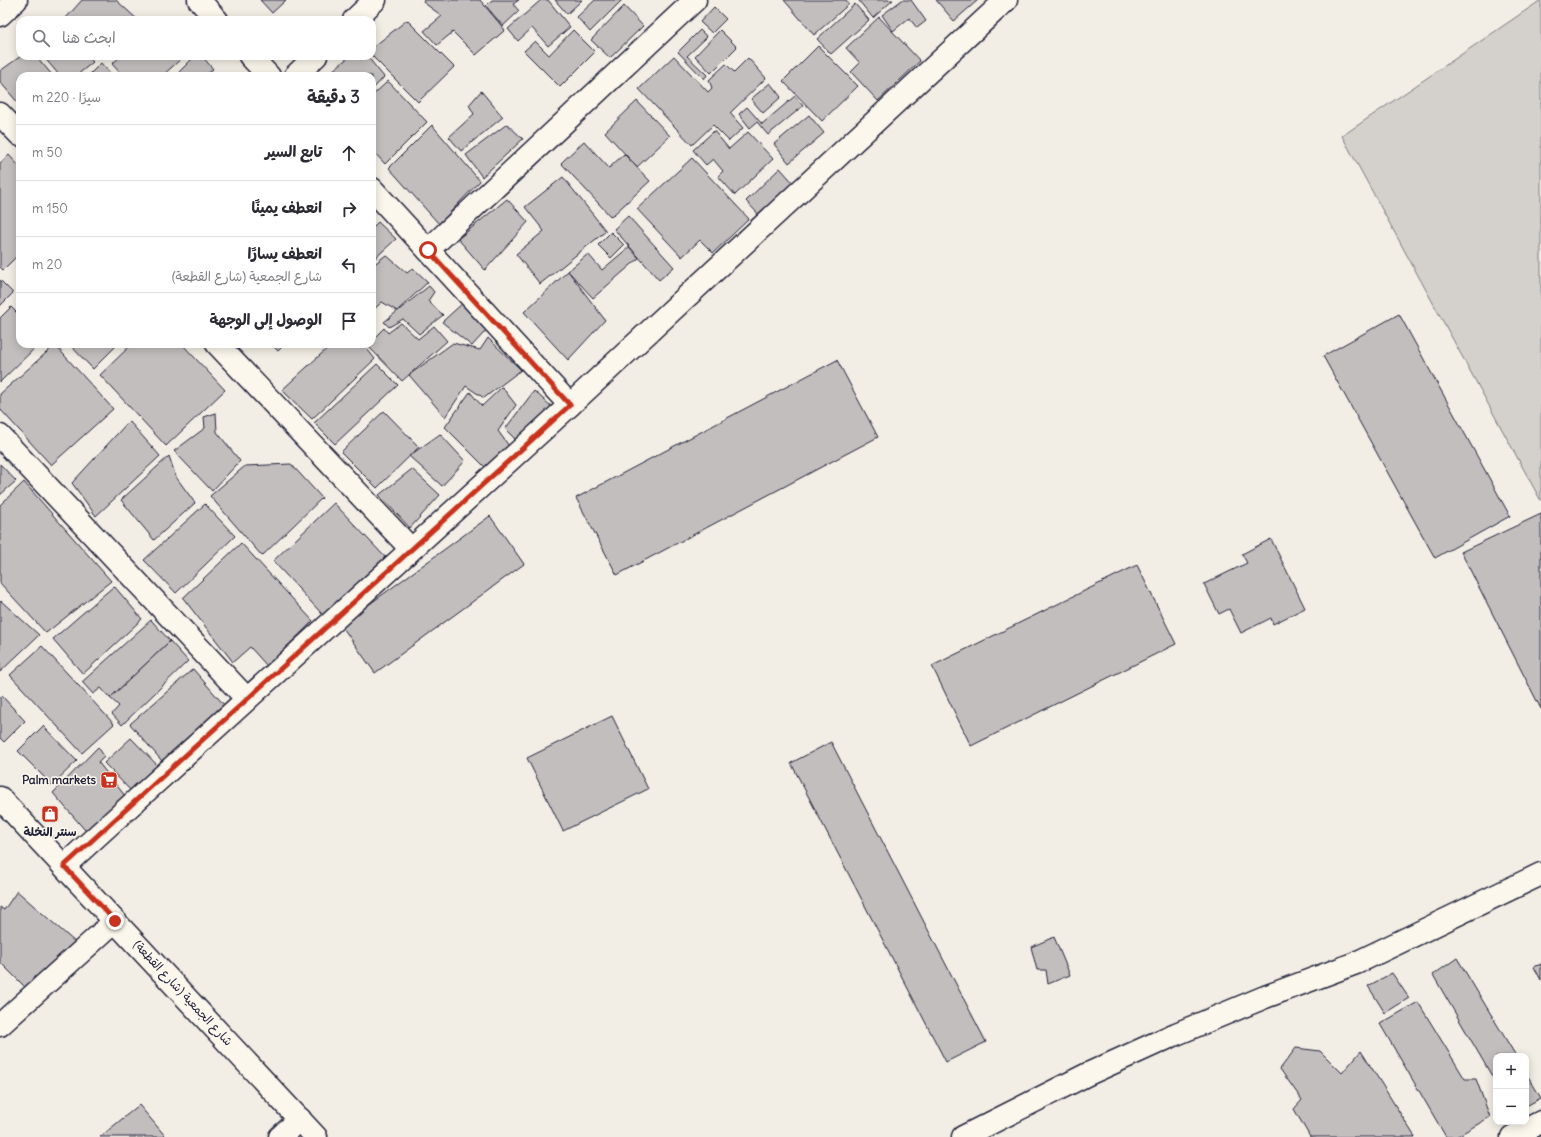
<!DOCTYPE html>
<html lang="ar">
<meta charset="utf-8">
<style>
:root{--surface:#fff;--page:#f2f2f3;--text:#2b2b33;--muted:#7c7c81;--line:#e1e1e2}
body{margin:0;font-family:Delius,"Playpen Sans Arabic",sans-serif;background:var(--page);color:var(--text);direction:rtl}
.controls{position:absolute;right:12px;bottom:12px;display:grid;overflow:hidden;border-radius:8px;box-shadow:0 2px 10px #0003}
.controls button{width:36px;height:36px;display:grid;place-items:center;padding:0;border:0;border-bottom:1px solid var(--line);background:var(--surface);color:var(--text);font:20px sans-serif}
.stop{position:absolute;width:12px;height:12px;margin:-9px;border:3px solid #c8321e;border-radius:50%;background:#fff}
.stop.end{background:#c8321e;border-color:#fff;box-shadow:0 1px 4px #0008}
.list{margin:0;padding:0;list-style:none}
h2{display:flex;justify-content:space-between;align-items:center;height:52px;margin:0;padding:0 16px;font-size:17px}
h2 small{font-size:13px;font-weight:400;color:var(--muted)}
.list li{display:grid;grid-template-columns:26px 1fr auto;gap:12px;align-items:center;box-sizing:border-box;height:56px;padding:0 16px;border-top:1px solid var(--line)}
.list b{display:block;font-size:15px;white-space:nowrap}
.list p{margin:0;font-size:13px;white-space:nowrap;color:var(--muted)}
.list em{font-size:13px;font-style:normal;color:var(--muted)}
.icon{flex:none;width:22px;height:22px;fill:none;stroke:currentColor;stroke-width:2;stroke-linecap:round;stroke-linejoin:round}
.map{position:relative;flex:none;width:1541px;height:1137px;overflow:hidden;direction:ltr}
.search{position:absolute;background:var(--surface);box-shadow:0 2px 10px #0003;left:16px;top:16px;width:360px;height:44px;display:flex;align-items:center;gap:10px;box-sizing:border-box;padding:0 14px;border-radius:12px;color:var(--muted);font-size:15px}
.panel{position:absolute;background:var(--surface);box-shadow:0 2px 10px #0003;left:16px;top:72px;width:360px;height:276px;border-radius:12px;direction:rtl}
.map>svg:first-child{display:block}
</style>
<div class="map">
<svg width="1541" height="1137" viewBox="0 0 1541 1137">
<rect width="100%" height="100%" fill="#f2eee5"/>
<filter id="ink" filterUnits="userSpaceOnUse"><feTurbulence type="fractalNoise" baseFrequency=".025" numOctaves="2"/><feDisplacementMap in="SourceGraphic" scale="8" xChannelSelector="R" yChannelSelector="G"/><feConvolveMatrix kernelMatrix="1 2 1 2 8 2 1 2 1" color-interpolation-filters="sRGB"/></filter>
<g filter="url(#ink)">
<!-- green -->
<path fill="#d4d1cc" stroke="#7b7a84" d="M 1541,0 L 1541,501 L 1342,136 Z"/>
<!-- building -->
<g fill="#c2bebe" stroke="#22223b">
<path d="M 82,0 L 116,0 L 138,20 L 68,20 L 66,18 Z"/>
<path d="M 260,0 L 286,0 L 272,13 Z"/>
<path d="M 424,0 L 480,0 L 505,30 L 476,55 L 453,32 L 437,45 L 424,31 L 442,16 L 423,2 Z"/>
<path d="M 492,0 L 519,0 L 513,4 L 519,11 L 503,26 L 486,6 Z"/>
<path d="M 541,0 L 548,0 L 570,27 L 548,46 L 532,28 L 518,41 L 508,29 Z"/>
<path d="M 555,0 L 582,0 L 567,14 Z"/>
<path d="M 595,0 L 622,0 L 590,32 L 577,17 Z"/>
<path d="M 784,0 L 846,0 L 849,4 L 814,35 Z"/>
<path d="M 860,0 L 893,0 L 873,18 L 859,1 Z"/>
<path d="M 902,0 L 911,0 L 926,21 L 917,28 L 909,18 L 893,31 L 882,15 Z"/>
<path d="M 936,0 L 978,0 L 954,21 Z"/>
<path d="M 855,4 L 869,20 L 831,54 L 817,39 Z"/>
<path d="M 624,6 L 643,26 L 610,58 L 591,40 Z"/>
<path d="M 714,7 L 726,19 L 712,33 L 700,22 Z"/>
<path d="M 879,17 L 920,61 L 878,101 L 851,72 L 860,63 L 846,48 Z"/>
<path d="M 407,20 L 454,67 L 418,102 L 372,56 L 372,48 Z"/>
<path d="M 573,30 L 595,52 L 560,87 L 524,51 L 535,41 L 549,55 Z"/>
<path d="M 700,30 L 707,37 L 687,56 L 707,75 L 704,79 L 678,52 Z"/>
<path d="M 720,30 L 737,47 L 711,73 L 695,56 Z"/>
<path d="M 818,46 L 858,86 L 822,121 L 783,81 Z"/>
<path d="M 21,56 L 36,56 L 53,76 L 20,76 L 20,105 L 0,82 L 0,71 Z"/>
<path d="M 43,56 L 87,56 L 93,62 L 76,76 L 60,76 Z"/>
<path d="M 121,56 L 180,56 L 182,58 L 162,76 L 123,76 L 112,64 Z"/>
<path d="M 195,56 L 202,56 L 213,69 L 205,76 L 175,76 Z"/>
<path d="M 350,56 L 367,56 L 384,77 L 372,90 L 372,76 L 326,76 Z"/>
<path d="M 674,56 L 708,92 L 712,88 L 709,80 L 726,64 L 734,72 L 748,58 L 766,78 L 730,113 L 743,128 L 729,141 L 713,125 L 692,145 L 639,89 Z"/>
<path d="M 101,63 L 113,76 L 88,76 Z"/>
<path d="M 388,81 L 427,122 L 385,164 L 372,150 L 372,96 Z"/>
<path d="M 770,83 L 781,97 L 763,113 L 751,99 Z"/>
<path d="M 481,91 L 503,117 L 461,151 L 449,137 L 474,114 L 469,105 Z"/>
<path d="M 795,96 L 803,106 L 768,135 L 757,122 L 750,128 L 739,114 L 747,107 L 762,124 Z"/>
<path d="M 637,101 L 670,136 L 637,167 L 605,132 Z"/>
<path d="M 809,115 L 824,133 L 789,163 L 774,144 Z"/>
<path d="M 507,124 L 523,139 L 482,177 L 466,155 Z"/>
<path d="M 432,125 L 480,181 L 439,224 L 389,168 Z"/>
<path d="M 714,131 L 729,149 L 748,132 L 773,159 L 735,195 L 718,176 L 723,171 L 713,159 L 706,165 L 693,150 Z"/>
<path d="M 584,141 L 609,168 L 624,154 L 650,181 L 611,217 L 561,163 Z"/>
<path d="M 9,155 L 20,167 L 20,253 L 3,270 L 0,267 L 0,163 Z"/>
<path d="M 692,158 L 749,219 L 713,253 L 700,240 L 682,257 L 637,209 Z"/>
<path d="M 780,168 L 796,186 L 762,218 L 746,201 Z"/>
<path d="M 563,177 L 606,231 L 540,284 L 516,254 L 544,231 L 525,207 Z"/>
<path d="M 507,199 L 528,222 L 485,270 L 458,239 Z"/>
<path d="M 628,216 L 674,267 L 659,280 L 614,229 Z"/>
<path d="M 378,222 L 396,239 L 372,261 L 372,228 Z"/>
<path d="M 611,232 L 624,245 L 611,258 L 598,245 Z"/>
<path d="M 629,247 L 639,258 L 593,298 L 568,271 L 588,254 L 602,270 Z"/>
<path d="M 386,255 L 407,273 L 413,268 L 428,282 L 397,311 L 382,302 L 372,311 L 372,266 Z"/>
<path d="M 568,271 L 605,320 L 568,360 L 524,312 Z"/>
<path d="M 0,280 L 13,293 L 0,306 Z"/>
<path d="M 429,286 L 434,292 L 428,301 L 443,315 L 419,334 L 403,319 L 389,327 L 384,322 Z"/>
<path d="M 464,302 L 491,325 L 472,346 L 442,322 Z"/>
<path d="M 11,307 L 20,316 L 20,344 L 39,344 L 0,382 L 0,318 Z"/>
<path d="M 1399,314 L 1510,516 L 1435,558 L 1323,356 Z"/>
<path d="M 401,323 L 418,339 L 434,326 L 447,341 L 402,381 L 367,345 L 372,344 L 372,340 L 384,328 L 388,333 Z"/>
<path d="M 488,338 L 521,370 L 484,398 L 466,386 L 445,417 L 409,375 L 453,343 L 480,350 Z"/>
<path d="M 69,344 L 118,344 L 93,369 Z"/>
<path d="M 132,344 L 182,344 L 225,390 L 166,446 L 100,375 Z"/>
<path d="M 271,344 L 285,344 L 278,351 Z"/>
<path d="M 332,344 L 363,344 L 375,359 L 312,419 L 282,390 Z"/>
<path d="M 55,345 L 113,409 L 51,465 L 0,409 L 0,394 Z"/>
<path d="M 837,360 L 878,437 L 617,575 L 576,498 Z"/>
<path d="M 377,364 L 398,385 L 335,444 L 314,423 Z"/>
<path d="M 502,387 L 516,405 L 498,431 L 509,446 L 485,467 L 445,427 L 470,392 L 482,406 Z"/>
<path d="M 534,391 L 552,407 L 519,443 L 505,429 Z"/>
<path d="M 384,411 L 419,447 L 377,488 L 341,452 Z"/>
<path d="M 216,413 L 217,432 L 240,461 L 212,491 L 174,451 L 205,428 L 204,417 Z"/>
<path d="M 129,421 L 160,456 L 96,516 L 72,483 Z"/>
<path d="M 440,434 L 465,461 L 442,486 L 409,456 Z"/>
<path d="M 169,456 L 176,477 L 195,503 L 154,540 L 121,500 Z"/>
<path d="M 0,464 L 16,481 L 0,495 Z"/>
<path d="M 291,464 L 322,498 L 262,556 L 210,496 L 245,466 Z"/>
<path d="M 412,469 L 440,495 L 410,528 L 379,495 Z"/>
<path d="M 24,482 L 111,581 L 46,633 L 0,583 L 0,505 Z"/>
<path d="M 334,503 L 385,557 L 323,615 L 273,561 Z"/>
<path d="M 205,504 L 235,536 L 176,593 L 144,560 Z"/>
<path d="M 1541,514 L 1541,709 L 1461,552 Z"/>
<path d="M 490,516 L 524,564 L 375,673 L 341,625 Z"/>
<path d="M 1271,539 L 1305,608 L 1273,624 L 1271,618 L 1241,633 L 1229,609 L 1219,614 L 1204,584 L 1247,563 L 1242,554 Z"/>
<path d="M 241,543 L 313,621 L 267,666 L 250,647 L 233,662 L 183,598 Z"/>
<path d="M 1137,565 L 1176,644 L 971,746 L 932,666 Z"/>
<path d="M 114,586 L 142,619 L 83,674 L 53,639 Z"/>
<path d="M 1,601 L 39,635 L 0,672 L 0,602 Z"/>
<path d="M 151,620 L 170,641 L 110,698 L 101,688 L 93,694 L 82,682 Z"/>
<path d="M 170,641 L 188,661 L 122,725 L 112,714 L 119,706 L 110,698 Z"/>
<path d="M 42,646 L 114,724 L 82,753 L 10,675 Z"/>
<path d="M 193,669 L 225,706 L 162,761 L 130,724 Z"/>
<path d="M 2,696 L 25,721 L 4,742 L 0,738 L 0,698 Z"/>
<path d="M 612,716 L 648,789 L 563,831 L 527,758 Z"/>
<path d="M 43,726 L 77,761 L 52,785 L 18,751 Z"/>
<path d="M 131,738 L 160,768 L 133,793 L 104,763 Z"/>
<path d="M 831,742 L 986,1042 L 946,1062 L 791,763 Z"/>
<path d="M 98,747 L 104,756 L 98,762 L 130,802 L 91,837 L 53,793 Z"/>
<path d="M 17,891 L 76,943 L 28,990 L 0,962 L 0,907 L 4,910 Z"/>
<path d="M 1054,937 L 1070,975 L 1048,984 L 1046,970 L 1037,970 L 1031,947 Z"/>
<path d="M 1457,958 L 1516,1056 L 1496,1056 L 1496,1083 L 1433,975 Z"/>
<path d="M 1541,964 L 1541,980 L 1534,967 Z"/>
<path d="M 1392,973 L 1409,998 L 1385,1013 L 1368,986 Z"/>
<path d="M 1418,1002 L 1465,1079 L 1476,1079 L 1490,1117 L 1456,1137 L 1446,1137 L 1380,1024 Z"/>
<path d="M 1296,1048 L 1320,1051 L 1342,1073 L 1361,1051 L 1415,1137 L 1310,1137 L 1294,1109 L 1302,1100 L 1280,1069 Z"/>
<path d="M 1526,1073 L 1541,1098 L 1526,1106 Z"/>
<path d="M 139,1105 L 166,1137 L 100,1137 Z"/>
</g>
<g fill="none" stroke-linecap="round" stroke-linejoin="round">
<defs>
<g id="street">
<path d="M 199,0 L 217,20"/>
<path d="M 0,15 L 16,0"/>
<path d="M 354,20 L 375,0"/>
<path d="M 250,56 L 269,76"/>
<path d="M 295,76 L 316,56"/>
<path d="M 0,114 L 20,135"/>
<path d="M 372,189 L 570,405"/>
<path d="M 428,250 L 695,0"/>
<path d="M 217,344 L 411,549"/>
<path d="M 0,436 L 247,699"/>
<path d="M 0,798 L 316,1137"/>
<path d="M 64,866 L 570,405 L 1006,0"/>
<path d="M 0,1025 L 115,921"/>
<path d="M 280,1137 L 300,1119"/>
<path d="M 963,1137 L 1088,1074 L 1176,1034 L 1265,997 L 1356,963 L 1541,874"/>
</g>
<path id="secondary" d="M 1512,1137 L 1541,1122"/>
</defs>
<!-- street casing -->
<use href="#street" stroke="#22223b" stroke-width="25"/>
<!-- secondary casing -->
<use href="#secondary" stroke="#22223b" stroke-width="25"/>
<!-- street -->
<use href="#street" stroke="#fbf7ec" stroke-width="22"/>
<!-- secondary -->
<use href="#secondary" stroke="#fbf7ec" stroke-width="22"/>
</g>
</g>
<g fill="none" stroke-linecap="round" stroke-linejoin="round" filter="url(#ink)">
<!-- route -->
<path stroke="#c8321e" stroke-width="5" d="M 115,921 L 64,866 L 570,405 L 428,250"/>
</g>
<!-- icons -->
<defs>
<symbol id="supermarket-square" viewBox="-11 -11 22 22"><rect x="-9" y="-9" width="18" height="18" rx="4" fill="#c8321e" stroke="#fbf7ec"/><path d="M-6-5.5h2.5l.6 2H6L4.5 2H-2.5L-4.4-4H-6ZM-1.5 3.2a1.3 1.3 0 1 0 .1 0ZM3 3.2a1.3 1.3 0 1 0 .1 0Z" fill="#fff"/></symbol>
<symbol id="shop-square" viewBox="-11 -11 22 22"><rect x="-9" y="-9" width="18" height="18" rx="4" fill="#c8321e" stroke="#fbf7ec"/><path d="M-5-2.5h2.3a2.7 3.5 0 0 1 5.4 0H5L5.5 6h-11ZM-1.5-2.5h3a1.5 2.3 0 0 0-3 0Z" fill="#fff"/></symbol>
</defs>
<g fill-rule="evenodd">
<use href="#supermarket-square" x="99" y="770" width="20" height="20"/>
<use href="#shop-square" x="40" y="804" width="20" height="20"/>
</g>
<g text-anchor="middle" stroke-width="3" stroke-linejoin="round" paint-order="stroke">
<!-- poi labels -->
<g font-size="12" font-weight="bold" fill="#22223b" stroke="#fbf7ec" text-anchor="end">
<text x="96" y="784">Palm markets</text>
<text x="50" y="836" text-anchor="middle">سنتر النخلة</text>
</g>
<!-- street labels -->
<g font-size="12" fill="#22223b" stroke="#fbf7ec">
<text transform="translate(183 993) rotate(47)" y="4">شارع الجمعية (شارع القطعة)</text>
</g>
</g>
</svg>
<div class="controls">
<button>+</button>
<button>−</button>
</div>
<div class="stop" style="left:428px;top:250px"></div>
<div class="stop end" style="left:115px;top:921px"></div>
<div class="search"><svg class="icon" aria-label="search" viewBox="0 0 24 24"><circle cx="10" cy="10" r="6"/><path d="M15 15l6 6"/></svg>ابحث هنا</div>
<section class="panel">
<h2>3 دقيقة<small>سيرًا · 220 m</small></h2>
<ul class="list">
<li><svg class="icon" aria-label="ahead" viewBox="0 0 24 24"><path d="M12 20V5M6 11l6-6 6 6"/></svg><div><b>تابع السير</b></div><em>50 m</em></li>
<li><svg class="icon" aria-label="right" viewBox="0 0 24 24"><path d="M7 20v-9h11M14 6l5 5-5 5"/></svg><div><b>انعطف يمينًا</b></div><em>150 m</em></li>
<li><svg class="icon" aria-label="left" viewBox="0 0 24 24"><path d="M17 20v-9H6M10 6l-5 5 5 5"/></svg><div><b>انعطف يسارًا</b><p>شارع الجمعية (شارع القطعة)</p></div><em>20 m</em></li>
<li><svg class="icon" aria-label="arrive" viewBox="0 0 24 24"><path d="M6 21V4h12l-3 4 3 4H6"/></svg><div><b>الوصول إلى الوجهة</b></div></li>
</ul>
</section>
</div>
